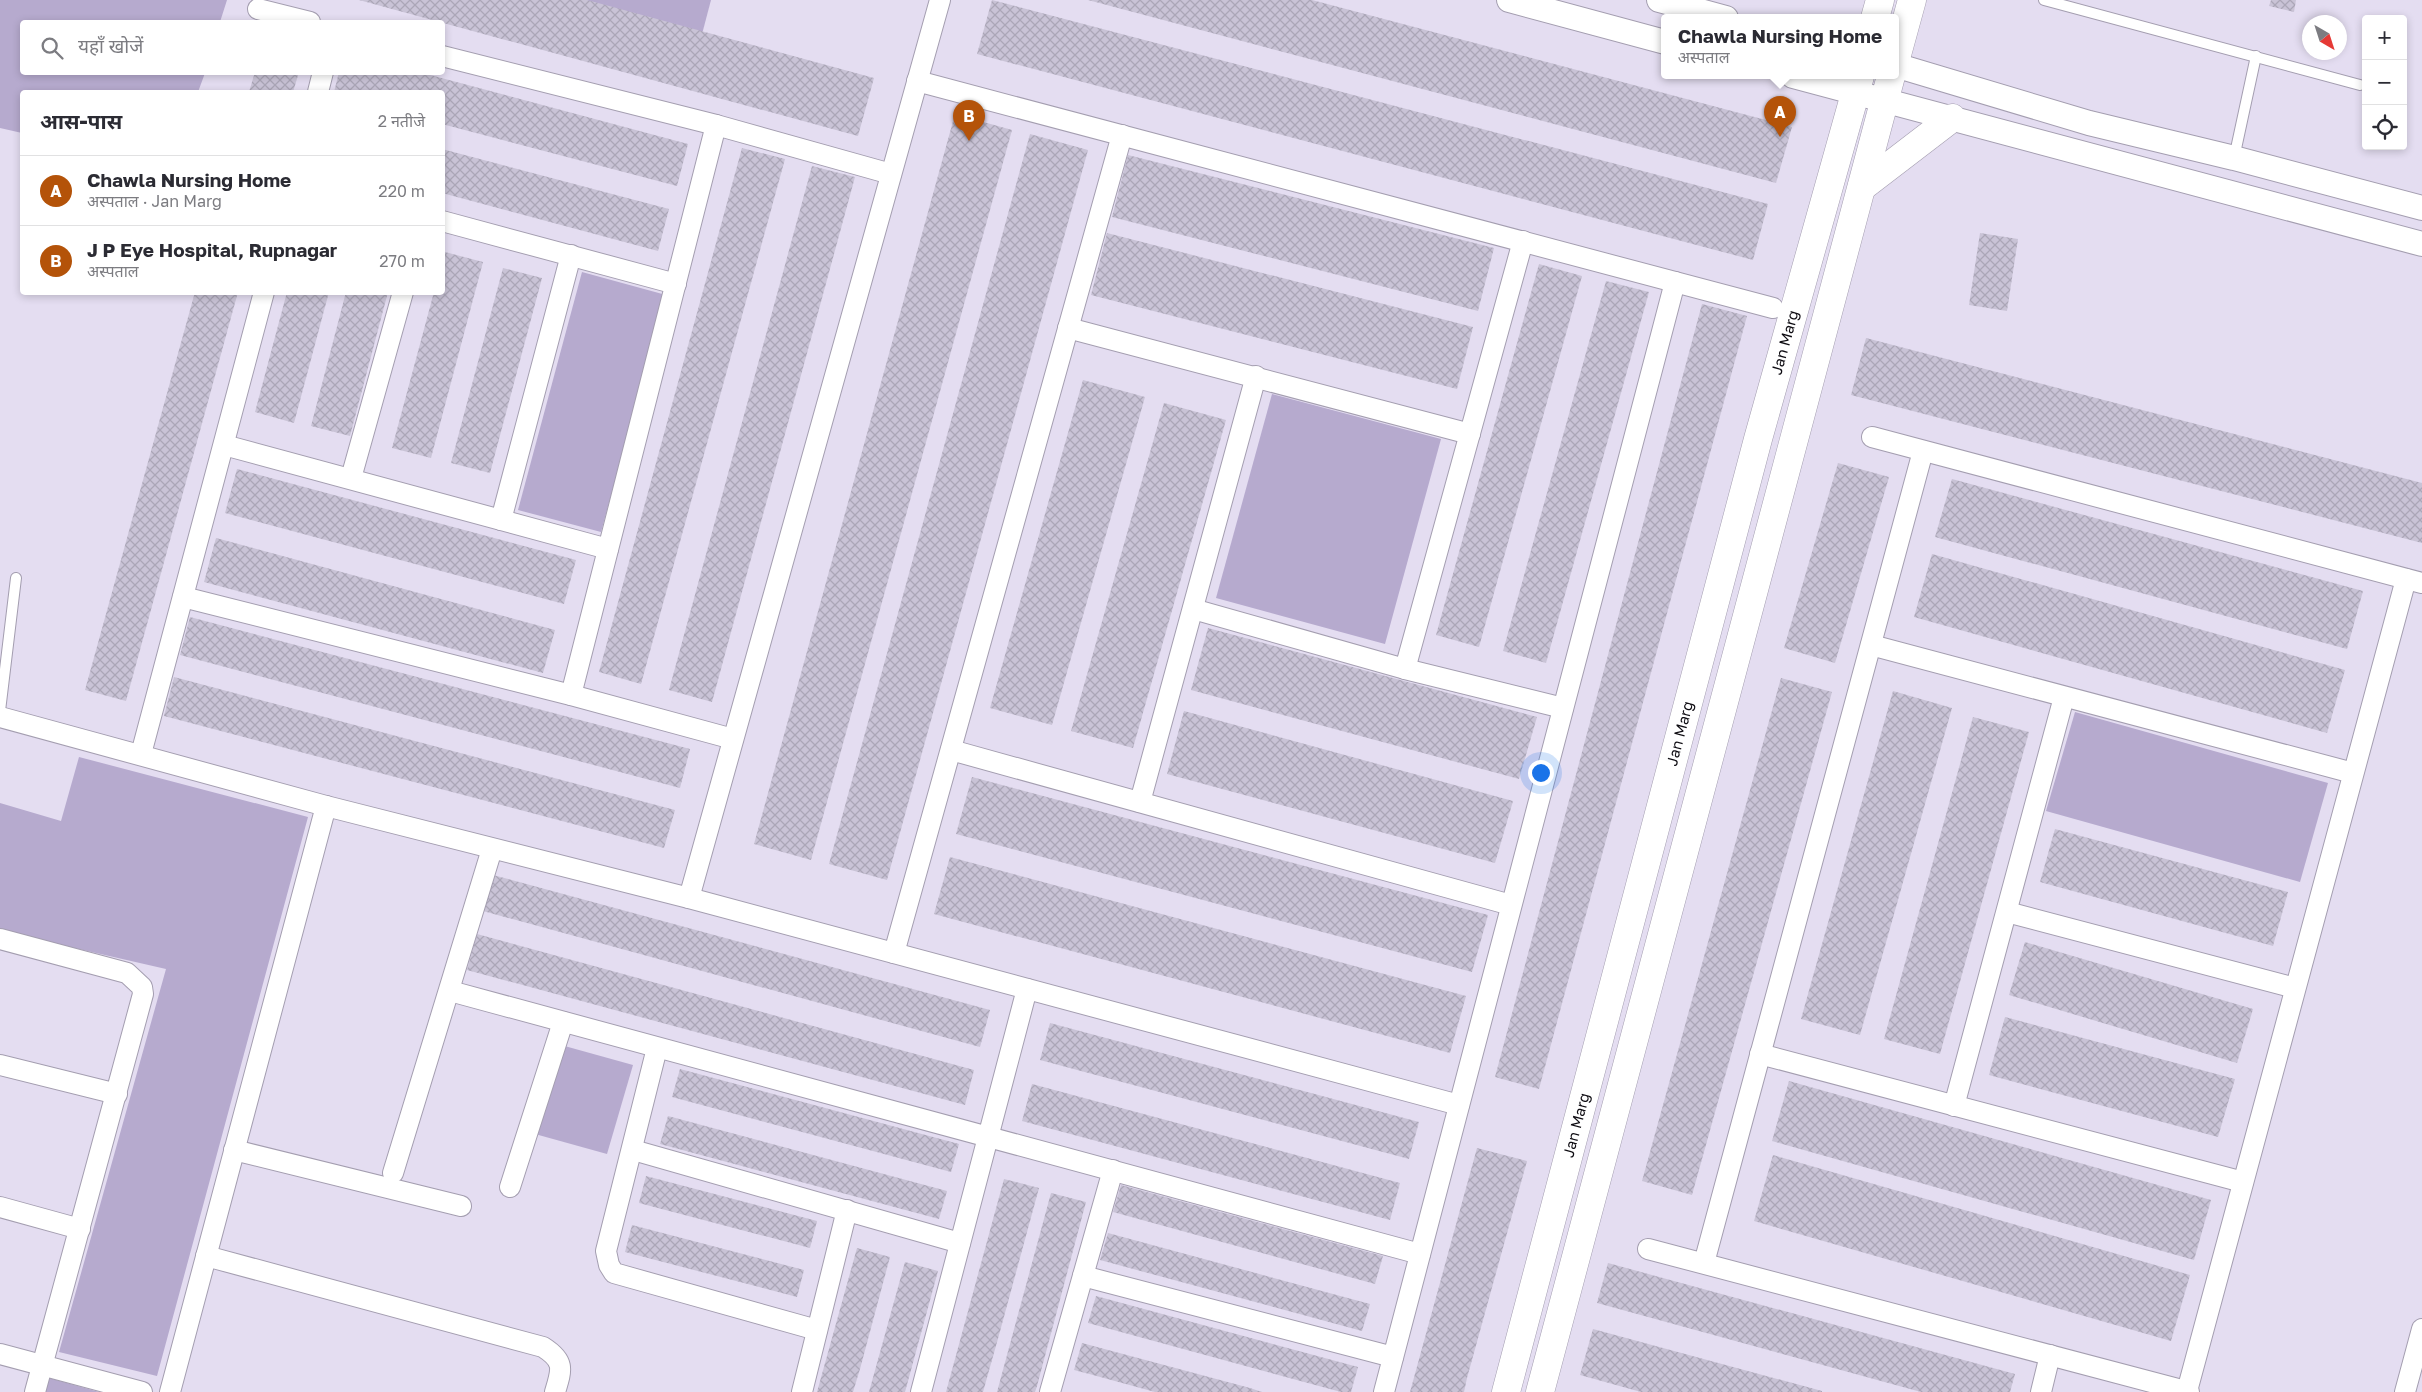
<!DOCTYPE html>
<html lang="hi">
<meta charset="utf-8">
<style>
:root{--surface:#fff;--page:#f7f7f7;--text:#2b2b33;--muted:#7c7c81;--line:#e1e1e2;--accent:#b45309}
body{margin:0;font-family:"Golos Text","Noto Sans Devanagari",sans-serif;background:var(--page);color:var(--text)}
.controls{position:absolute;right:15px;top:15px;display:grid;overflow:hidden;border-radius:5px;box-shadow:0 2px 8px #0003}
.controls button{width:45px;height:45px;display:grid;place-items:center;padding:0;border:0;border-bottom:1px solid var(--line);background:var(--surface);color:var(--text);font:25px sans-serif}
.compass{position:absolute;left:2302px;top:15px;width:45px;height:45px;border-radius:50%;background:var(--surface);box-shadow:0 2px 8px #0003;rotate:141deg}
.you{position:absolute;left:1540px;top:772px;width:18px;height:18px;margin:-12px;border:4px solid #fff;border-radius:50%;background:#1a73e8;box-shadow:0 0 0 8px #1a73e833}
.badge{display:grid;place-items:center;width:32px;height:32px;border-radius:50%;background:var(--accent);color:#fff;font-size:16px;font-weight:700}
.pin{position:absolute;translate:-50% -41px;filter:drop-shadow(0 1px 2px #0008)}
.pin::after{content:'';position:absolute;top:26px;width:18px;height:15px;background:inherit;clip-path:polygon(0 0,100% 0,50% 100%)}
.popup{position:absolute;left:1661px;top:14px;width:238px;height:65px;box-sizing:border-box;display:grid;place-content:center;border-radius:5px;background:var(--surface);filter:drop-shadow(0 1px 4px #0005);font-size:16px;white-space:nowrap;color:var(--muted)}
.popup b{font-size:19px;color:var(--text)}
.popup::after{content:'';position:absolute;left:50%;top:100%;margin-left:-10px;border:10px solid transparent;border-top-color:var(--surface)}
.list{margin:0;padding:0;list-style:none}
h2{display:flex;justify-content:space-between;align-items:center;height:65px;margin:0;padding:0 20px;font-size:21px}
h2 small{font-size:16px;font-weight:400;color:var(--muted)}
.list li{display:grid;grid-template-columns:32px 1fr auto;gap:15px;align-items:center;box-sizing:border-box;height:70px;padding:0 20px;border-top:1px solid var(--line)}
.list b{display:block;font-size:19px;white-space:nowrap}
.list p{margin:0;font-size:16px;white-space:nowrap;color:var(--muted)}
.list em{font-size:16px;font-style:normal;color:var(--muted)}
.icon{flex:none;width:28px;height:28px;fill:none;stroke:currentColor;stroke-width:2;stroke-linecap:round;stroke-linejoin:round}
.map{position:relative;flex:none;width:2422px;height:1392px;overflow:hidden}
.search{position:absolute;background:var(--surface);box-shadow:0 2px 8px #0003;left:20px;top:20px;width:425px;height:55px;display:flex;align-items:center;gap:12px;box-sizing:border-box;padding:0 18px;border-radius:5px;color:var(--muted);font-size:19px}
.panel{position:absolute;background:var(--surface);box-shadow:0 2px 8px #0003;left:20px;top:90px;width:425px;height:205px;border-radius:5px}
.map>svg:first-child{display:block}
</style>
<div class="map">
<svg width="2422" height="1392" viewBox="0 0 2422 1392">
<defs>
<pattern id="building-cross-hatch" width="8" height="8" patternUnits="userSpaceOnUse" patternTransform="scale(1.25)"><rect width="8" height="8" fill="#c9c3d6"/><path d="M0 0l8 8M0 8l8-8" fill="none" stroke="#aba6b7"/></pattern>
</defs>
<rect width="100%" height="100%" fill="#e4ddf1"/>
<!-- green -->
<g fill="#b6aace">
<path d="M 0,0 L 227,0 L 220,22 L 22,22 L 22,72 L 205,73 L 198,92 L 22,92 L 22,133 L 0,128 Z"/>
<path d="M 547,0 L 711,0 L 701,38 Z"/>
<path d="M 582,272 L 666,295 L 601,532 L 518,510 Z"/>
<path d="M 1272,394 L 1441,439 L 1385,644 L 1216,598 Z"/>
<path d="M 2075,712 L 2328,783 L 2300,882 L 2046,811 Z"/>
<path d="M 79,757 L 308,817 L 157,1376 L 59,1352 L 166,969 L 0,931 L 0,803 L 61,821 Z"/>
<path d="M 561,1045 L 633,1065 L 607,1154 L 535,1134 Z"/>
<path d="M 49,1378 L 99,1392 L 45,1392 Z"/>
</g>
<!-- building -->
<g fill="url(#building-cross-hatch)">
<path d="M 359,0 L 587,0 L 874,78 L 858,136 Z"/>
<path d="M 992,0 L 1768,204 L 1753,260 L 977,54 Z"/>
<path d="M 1088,0 L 1312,0 L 1792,127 L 1776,183 Z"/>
<path d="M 2271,0 L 2296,0 L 2294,12 L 2269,6 Z"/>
<path d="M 255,72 L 299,72 L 293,92 L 249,92 Z"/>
<path d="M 339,72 L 419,72 L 688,144 L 677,186 L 442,124 L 442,92 L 334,92 Z"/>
<path d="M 955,114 L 1012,130 L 811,860 L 754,844 Z"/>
<path d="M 1030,134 L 1088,150 L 887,880 L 829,864 Z"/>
<path d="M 742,148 L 785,159 L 641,684 L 599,672 Z"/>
<path d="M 442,149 L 669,209 L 658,251 L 442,193 Z"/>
<path d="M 1128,155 L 1494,248 L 1478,311 L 1112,217 Z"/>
<path d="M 812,166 L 855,177 L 712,702 L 669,690 Z"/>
<path d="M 1107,233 L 1473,327 L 1457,389 L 1091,295 Z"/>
<path d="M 1980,233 L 2018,239 L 2007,311 L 1969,305 Z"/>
<path d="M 445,252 L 483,262 L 431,458 L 392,448 L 434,292 L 442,292 L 442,261 Z"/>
<path d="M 1539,264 L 1582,276 L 1479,647 L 1436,635 Z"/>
<path d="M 503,268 L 542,278 L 490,473 L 451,463 Z"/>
<path d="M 1606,281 L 1649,292 L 1546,663 L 1503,651 Z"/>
<path d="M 195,292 L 238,292 L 126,701 L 85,690 Z"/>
<path d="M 287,292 L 329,292 L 294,423 L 255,412 Z"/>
<path d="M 346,292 L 388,292 L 350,436 L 311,426 Z"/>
<path d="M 1702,304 L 1747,316 L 1539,1089 L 1495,1077 Z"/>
<path d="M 1866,338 L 2422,483 L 2422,543 L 1851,395 Z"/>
<path d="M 1083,380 L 1145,397 L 1052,725 L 990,708 Z"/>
<path d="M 1164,403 L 1226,420 L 1133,748 L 1071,731 Z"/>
<path d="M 1838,463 L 1889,477 L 1835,663 L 1784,648 Z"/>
<path d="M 237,469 L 576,560 L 564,604 L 225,513 Z"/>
<path d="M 1952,479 L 2363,591 L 2347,649 L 1935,537 Z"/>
<path d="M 216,538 L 555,630 L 543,673 L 204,582 Z"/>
<path d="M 1932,554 L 2345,670 L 2327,733 L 1914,617 Z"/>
<path d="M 190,617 L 690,749 L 680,788 L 180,655 Z"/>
<path d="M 1208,628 L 1537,717 L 1519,779 L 1191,690 Z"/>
<path d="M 174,677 L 675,810 L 664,848 L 164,716 Z"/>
<path d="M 1781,678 L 1832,692 L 1692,1195 L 1642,1181 Z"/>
<path d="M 1893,691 L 1952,708 L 1860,1035 L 1801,1019 Z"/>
<path d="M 1184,711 L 1513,801 L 1495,863 L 1167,774 Z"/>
<path d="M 1973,717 L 2029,732 L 1940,1054 L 1884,1039 Z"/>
<path d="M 972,777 L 1488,915 L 1472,972 L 956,834 Z"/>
<path d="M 2055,829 L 2288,892 L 2273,946 L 2040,882 Z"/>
<path d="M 950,857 L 1466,996 L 1450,1053 L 934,914 Z"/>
<path d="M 493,875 L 990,1010 L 980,1047 L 483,911 Z"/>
<path d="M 477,934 L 974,1070 L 965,1105 L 467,970 Z"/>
<path d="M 2025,942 L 2253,1009 L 2237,1063 L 2009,995 Z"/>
<path d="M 2005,1017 L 2235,1079 L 2218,1137 L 1989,1075 Z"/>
<path d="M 1050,1023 L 1419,1122 L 1409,1159 L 1040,1060 Z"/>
<path d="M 680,1069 L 959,1144 L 951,1172 L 672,1097 Z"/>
<path d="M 1789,1081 L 2211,1200 L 2194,1260 L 1772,1141 Z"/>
<path d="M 1032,1084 L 1400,1183 L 1390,1220 L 1022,1121 Z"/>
<path d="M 668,1116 L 947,1191 L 939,1219 L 660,1144 Z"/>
<path d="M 1477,1148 L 1527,1161 L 1467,1378 L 1464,1392 L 1410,1392 Z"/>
<path d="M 1773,1155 L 2190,1275 L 2171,1341 L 1754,1221 Z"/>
<path d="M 646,1176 L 817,1221 L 810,1248 L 639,1203 Z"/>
<path d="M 1004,1179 L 1039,1188 L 999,1335 L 983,1392 L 946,1392 Z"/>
<path d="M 1121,1185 L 1383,1256 L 1375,1284 L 1113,1212 Z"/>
<path d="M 1051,1193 L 1086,1202 L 1037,1386 L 1035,1392 L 997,1392 Z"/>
<path d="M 632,1225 L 804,1270 L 797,1297 L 625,1252 Z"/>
<path d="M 1108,1233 L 1370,1304 L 1362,1331 L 1100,1260 Z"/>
<path d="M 857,1248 L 890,1257 L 860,1369 L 853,1392 L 817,1392 Z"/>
<path d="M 905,1262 L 938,1271 L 905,1392 L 869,1392 Z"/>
<path d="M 1608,1263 L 2015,1374 L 2010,1392 L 1921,1392 L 1597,1303 Z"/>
<path d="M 1096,1296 L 1358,1367 L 1351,1392 L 1341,1392 L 1088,1323 Z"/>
<path d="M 1593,1329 L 1822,1391 L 1822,1392 L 1641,1392 L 1580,1375 Z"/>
<path d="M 1082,1343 L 1250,1388 L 1262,1392 L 1155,1392 L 1093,1375 L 1074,1370 Z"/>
</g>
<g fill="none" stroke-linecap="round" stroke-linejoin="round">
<defs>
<g id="service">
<path d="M 2044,0 L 2360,85"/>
<path d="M 2234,158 L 2256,56"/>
<path d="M 0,711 L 16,578"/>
</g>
<g id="minor">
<path d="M 258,9 L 310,22"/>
<path d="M 442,56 L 716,125 L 891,174"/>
<path d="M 917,81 L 1773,308"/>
<path d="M 318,92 L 323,72"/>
<path d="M 442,221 L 676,284"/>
<path d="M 1068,328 L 1470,434"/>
<path d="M 1872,437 L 2422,583"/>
<path d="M 224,445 L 608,549"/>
<path d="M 351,478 L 403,292"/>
<path d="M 501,520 L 571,255"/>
<path d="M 183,597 L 571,695 L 733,739"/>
<path d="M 1193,609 L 1405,669 L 1563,708"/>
<path d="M 1871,645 L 2353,773"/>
<path d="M 1405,669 L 1523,241"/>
<path d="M 571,695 L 716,125"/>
<path d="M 0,717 L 326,806 L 689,898 L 1459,1105"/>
<path d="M 951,750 L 1511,905"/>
<path d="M 141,754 L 264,292"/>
<path d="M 1140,802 L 1256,376"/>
<path d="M 689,898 L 940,0"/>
<path d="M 2007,912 L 2295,988"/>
<path d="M 0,939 L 127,973 L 142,987 L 143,994 L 35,1392"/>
<path d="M 894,953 L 1122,135"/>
<path d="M 450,991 L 1420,1254"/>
<path d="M 657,1048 L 606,1251 L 609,1265 L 614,1273 L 817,1330"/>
<path d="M 1760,1054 L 2243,1182"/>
<path d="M 0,1065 L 117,1094"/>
<path d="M 1954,1106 L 2064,697"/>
<path d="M 234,1150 L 461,1206"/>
<path d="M 633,1150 L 960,1243"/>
<path d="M 393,1173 L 492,849"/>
<path d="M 510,1187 L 563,1022"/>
<path d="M 0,1207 L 80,1229"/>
<path d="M 1648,1249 L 2189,1392"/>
<path d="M 206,1256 L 543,1347 C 565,1361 562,1369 555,1392"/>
<path d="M 1704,1263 L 1923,451"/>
<path d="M 1083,1276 L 1393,1357"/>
<path d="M 0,1354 L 142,1392"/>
<path d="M 2187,1391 L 2406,579"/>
<path d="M 170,1392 L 326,806"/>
<path d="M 802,1392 L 847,1210"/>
<path d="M 921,1392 L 1027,989"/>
<path d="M 1050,1392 L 1113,1170"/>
<path d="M 1384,1392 L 1675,282"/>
<path d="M 2041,1392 L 2050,1355"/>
<path d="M 2405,1392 L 2422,1329"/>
</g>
<g id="tertiary">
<path d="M 1509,0 L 1665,42"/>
<path d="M 1659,0 L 1726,18"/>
<path d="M 1895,65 L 2089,123 L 2234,158 L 2422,208"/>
<path d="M 1793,76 L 2422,244"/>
</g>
<g id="secondary">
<path d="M 1875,18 L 1880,0"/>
<path d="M 1895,62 L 1912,0"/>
<path d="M 1862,187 L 1952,118"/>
<path id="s1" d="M 1506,1392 L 1758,439 L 1860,76"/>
<path d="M 1540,1392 L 1891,76"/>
</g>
</defs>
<!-- service casing -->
<use href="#service" stroke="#a49eb0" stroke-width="12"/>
<!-- minor casing -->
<use href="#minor" stroke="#a49eb0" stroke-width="22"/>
<!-- tertiary casing -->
<use href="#tertiary" stroke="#a49eb0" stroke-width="26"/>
<!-- secondary casing -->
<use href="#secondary" stroke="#a49eb0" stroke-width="29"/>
<!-- service -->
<use href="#service" stroke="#fff" stroke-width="10"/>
<!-- minor -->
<use href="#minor" stroke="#fff" stroke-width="20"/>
<!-- tertiary -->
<use href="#tertiary" stroke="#fff" stroke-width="24"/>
<!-- secondary -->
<use href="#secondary" stroke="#fff" stroke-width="28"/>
</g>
<g text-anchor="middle" stroke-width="5" stroke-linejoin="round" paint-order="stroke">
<!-- street labels -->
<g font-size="15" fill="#0e0c12" stroke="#e4ddf1">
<text dy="5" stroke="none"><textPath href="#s1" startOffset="1086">Jan Marg</textPath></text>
<text dy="5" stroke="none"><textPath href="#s1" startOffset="681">Jan Marg</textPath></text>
<text dy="5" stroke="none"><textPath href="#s1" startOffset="276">Jan Marg</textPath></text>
</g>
</g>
</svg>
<div class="controls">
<button>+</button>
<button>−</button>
<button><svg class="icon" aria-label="locate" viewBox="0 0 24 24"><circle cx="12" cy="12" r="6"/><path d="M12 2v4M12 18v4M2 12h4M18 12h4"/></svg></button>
</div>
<svg class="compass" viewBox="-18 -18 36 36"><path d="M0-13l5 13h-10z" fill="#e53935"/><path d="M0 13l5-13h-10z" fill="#7c7c81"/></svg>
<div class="you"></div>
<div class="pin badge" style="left:1780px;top:137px">A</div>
<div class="popup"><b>Chawla Nursing Home</b>अस्पताल</div>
<div class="pin badge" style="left:969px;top:141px">B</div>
<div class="search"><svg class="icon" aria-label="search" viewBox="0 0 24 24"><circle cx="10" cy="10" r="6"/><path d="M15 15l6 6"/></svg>यहाँ खोजें</div>
<section class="panel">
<h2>आस-पास<small>2 नतीजे</small></h2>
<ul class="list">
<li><span class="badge">A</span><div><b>Chawla Nursing Home</b><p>अस्पताल · Jan Marg</p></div><em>220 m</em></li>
<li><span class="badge">B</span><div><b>J P Eye Hospital, Rupnagar</b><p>अस्पताल</p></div><em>270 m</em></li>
</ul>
</section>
</div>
